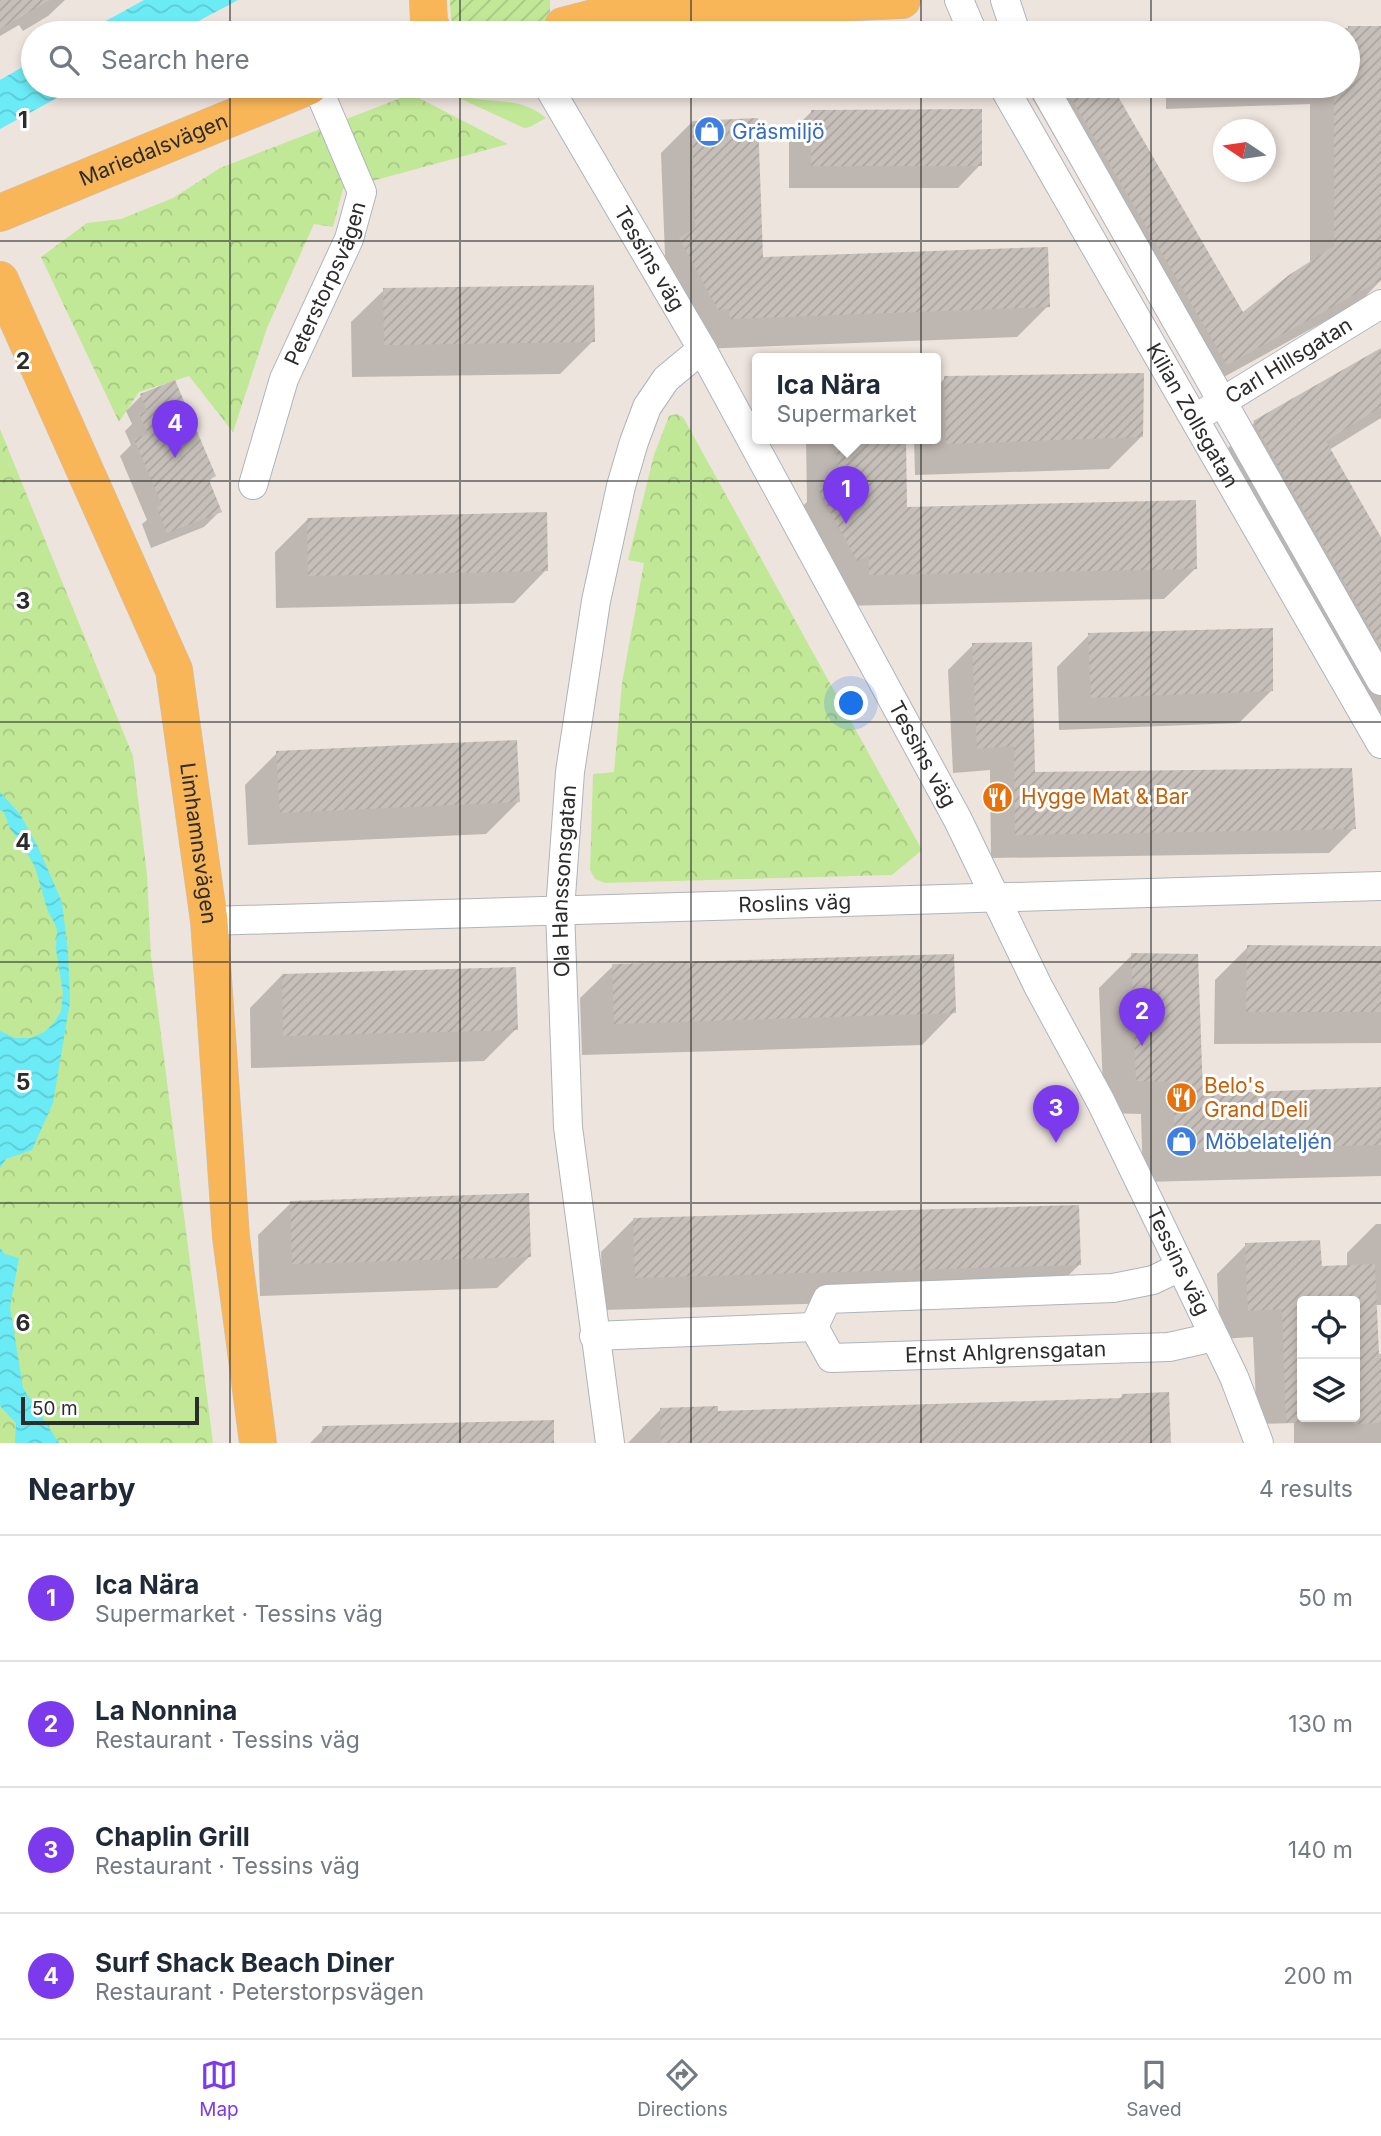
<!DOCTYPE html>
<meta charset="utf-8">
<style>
:root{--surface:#fff;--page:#f6f6f7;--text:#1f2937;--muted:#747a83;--line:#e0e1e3;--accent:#7c3aed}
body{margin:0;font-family:Inter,sans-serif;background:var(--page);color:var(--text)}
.controls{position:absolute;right:21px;bottom:21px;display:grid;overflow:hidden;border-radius:7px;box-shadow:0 4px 10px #0003}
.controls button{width:63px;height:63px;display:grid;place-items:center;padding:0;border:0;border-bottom:2px solid var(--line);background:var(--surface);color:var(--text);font:35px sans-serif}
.compass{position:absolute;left:1213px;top:119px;width:63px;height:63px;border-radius:50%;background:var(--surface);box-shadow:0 4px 10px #0003;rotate:283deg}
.scale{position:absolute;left:21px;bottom:18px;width:178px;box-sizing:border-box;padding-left:7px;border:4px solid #2c2c2c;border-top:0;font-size:19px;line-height:24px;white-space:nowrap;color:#2c2c2c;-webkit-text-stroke:5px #fff;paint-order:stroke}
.you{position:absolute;left:852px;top:704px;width:24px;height:24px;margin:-18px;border:5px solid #fff;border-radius:50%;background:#1a73e8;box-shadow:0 0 0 10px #1a73e833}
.badge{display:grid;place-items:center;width:46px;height:46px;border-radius:50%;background:var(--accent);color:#fff;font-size:23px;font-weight:700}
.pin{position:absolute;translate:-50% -58px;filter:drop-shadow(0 2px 4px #0008)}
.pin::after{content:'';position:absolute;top:37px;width:24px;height:21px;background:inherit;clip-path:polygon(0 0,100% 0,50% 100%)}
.popup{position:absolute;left:752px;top:353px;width:189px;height:91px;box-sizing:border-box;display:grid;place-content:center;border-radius:7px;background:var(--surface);filter:drop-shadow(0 2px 5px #0005);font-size:23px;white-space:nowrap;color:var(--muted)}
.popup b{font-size:26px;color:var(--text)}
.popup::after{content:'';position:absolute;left:50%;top:100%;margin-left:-14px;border:14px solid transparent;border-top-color:var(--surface)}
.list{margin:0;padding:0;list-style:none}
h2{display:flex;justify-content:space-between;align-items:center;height:91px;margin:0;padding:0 28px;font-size:30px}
h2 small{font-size:23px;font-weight:400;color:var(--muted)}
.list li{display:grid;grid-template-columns:46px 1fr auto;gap:21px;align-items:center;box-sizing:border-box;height:126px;padding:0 28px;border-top:2px solid var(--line)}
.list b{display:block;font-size:26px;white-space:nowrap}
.list p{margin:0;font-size:23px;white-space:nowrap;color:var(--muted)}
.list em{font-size:23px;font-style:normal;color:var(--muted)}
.icon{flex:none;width:38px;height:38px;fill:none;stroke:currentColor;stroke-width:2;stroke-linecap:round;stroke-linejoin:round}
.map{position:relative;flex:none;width:1381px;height:1443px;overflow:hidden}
.search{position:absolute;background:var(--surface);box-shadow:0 4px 10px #0003;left:21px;right:21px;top:21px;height:77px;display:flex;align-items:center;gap:18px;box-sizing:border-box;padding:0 24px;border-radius:38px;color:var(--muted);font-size:26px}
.sheet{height:595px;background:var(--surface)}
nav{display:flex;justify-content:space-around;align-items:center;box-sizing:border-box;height:98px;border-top:2px solid var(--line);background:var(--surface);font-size:19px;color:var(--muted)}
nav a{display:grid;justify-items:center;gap:4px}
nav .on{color:var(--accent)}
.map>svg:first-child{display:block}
</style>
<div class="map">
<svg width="1381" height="1443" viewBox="0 0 1381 1443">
<defs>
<pattern id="forest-crowns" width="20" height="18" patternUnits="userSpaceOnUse" patternTransform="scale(1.75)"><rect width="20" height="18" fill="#c1e897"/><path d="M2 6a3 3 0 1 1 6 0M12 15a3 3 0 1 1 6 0" fill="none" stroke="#a6c782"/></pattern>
<pattern id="garden-furrows" width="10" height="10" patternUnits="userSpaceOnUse" patternTransform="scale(1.75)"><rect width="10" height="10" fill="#c1e897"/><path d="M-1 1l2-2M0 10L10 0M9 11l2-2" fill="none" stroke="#a6c782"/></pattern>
<pattern id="water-waves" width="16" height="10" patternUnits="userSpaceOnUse" patternTransform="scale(1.75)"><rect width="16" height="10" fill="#6bebf6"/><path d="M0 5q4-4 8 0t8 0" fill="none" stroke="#5dcad3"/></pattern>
<pattern id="building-hatch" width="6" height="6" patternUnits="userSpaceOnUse" patternTransform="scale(1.75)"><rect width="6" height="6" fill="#c6bfb9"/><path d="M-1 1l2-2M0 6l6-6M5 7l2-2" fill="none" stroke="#aaa49f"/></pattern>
</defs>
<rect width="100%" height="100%" fill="#eee4de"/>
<!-- grass -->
<path fill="#c1e897" d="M 460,95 C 491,105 519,95 546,118 L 530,127 L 524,128 L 459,98 Z"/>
<!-- forest -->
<g fill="url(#forest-crowns)">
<path d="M 411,94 L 508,144 L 343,189 L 333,227 L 314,224 L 267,328 L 233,432 L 189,376 L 139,392 L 119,422 L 41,257 L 87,223 L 121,219 L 173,198 L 220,168 Z"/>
<path d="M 677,414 L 683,417 L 922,850 L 892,875 L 605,883 L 595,879 L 590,870 L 593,774 L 614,772 L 622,683 L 644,563 L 628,560 L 654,455 L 669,416 Z"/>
<path d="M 0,429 L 133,756 L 147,875 L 151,956 L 213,1443 L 0,1443 Z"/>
</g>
<!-- garden -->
<path fill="url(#garden-furrows)" d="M 450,0 L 550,0 L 550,16 L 542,33 L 458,33 L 451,19 Z"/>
<!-- water -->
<g fill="url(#water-waves)">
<path d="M 144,0 L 238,0 L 176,33 L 84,33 Z"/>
<path d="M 33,61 L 33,86 L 79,86 L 0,129 L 0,80 Z"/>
<path d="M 0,792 L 20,814 L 38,847 L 62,902 L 68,952 L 70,1002 L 53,1103 L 32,1150 L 6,1159 L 0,1168 L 0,1031 L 15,1038 L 31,1038 L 44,1032 L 54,1023 L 61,1011 L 63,993 L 56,949 L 57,930 L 54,922 L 48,912 L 35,867 L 19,840 L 10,829 L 4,812 L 0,810 Z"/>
<path d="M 0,1248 L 5,1254 L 19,1258 L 10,1307 L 23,1388 L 59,1443 L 15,1443 L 16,1423 L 0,1406 Z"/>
</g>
<!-- shadow -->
<g fill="#0003" fill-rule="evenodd">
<path d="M 0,0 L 65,0 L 48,16 L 23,31 L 19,25 L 0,36 Z"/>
<path d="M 1381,28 L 1381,280 L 1360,302 L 1202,389 L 1025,86 L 1348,86 L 1348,33 L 1039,33 L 1044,29 ZM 1113,92 L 1166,94 L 1166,109 L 1310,104 L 1310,263 L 1243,314 Z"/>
<path d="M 812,111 L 980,165 L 958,188 L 789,188 L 789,134 Z"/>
<path d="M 692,122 L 761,259 L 1048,306 L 1017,337 L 699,349 L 649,271 L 665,255 L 661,153 Z"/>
<path d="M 384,290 L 593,341 L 560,374 L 352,377 L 351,322 Z"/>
<path d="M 1381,350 L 1381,418 L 1329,450 L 1381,543 L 1381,735 L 1221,455 L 1254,423 Z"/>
<path d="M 945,378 L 1142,436 L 1109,469 L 915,475 L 914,438 L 935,438 L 935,388 Z"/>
<path d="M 141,396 L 214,476 L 208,482 L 220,511 L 204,527 L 151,548 L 142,524 L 147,520 L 120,456 L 131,445 L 125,431 L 132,424 L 126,411 Z"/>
<path d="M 806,438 L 904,438 L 905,508 L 1196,568 L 1164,599 L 838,606 L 787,521 L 807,502 Z"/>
<path d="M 307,520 L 546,570 L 514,603 L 276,608 L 275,552 Z"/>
<path d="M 1089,635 L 1272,690 L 1239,723 L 1059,730 L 1057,667 Z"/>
<path d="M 973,645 L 1033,774 L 1354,828 L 1329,853 L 991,858 L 990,770 L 953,773 L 948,670 Z"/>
<path d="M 277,753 L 518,802 L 486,834 L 248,845 L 245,785 Z"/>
<path d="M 1248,947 L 1381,948 L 1381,1043 L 1214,1044 L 1215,980 Z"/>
<path d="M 1132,955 L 1201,1096 L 1381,1089 L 1381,1176 L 1143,1182 L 1141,1114 L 1104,1113 L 1099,988 Z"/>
<path d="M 613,966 L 954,1012 L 922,1045 L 582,1055 L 580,998 Z"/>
<path d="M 282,975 L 516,1029 L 484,1061 L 251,1068 L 250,1008 Z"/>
<path d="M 291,1203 L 530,1256 L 497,1288 L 260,1296 L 258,1235 Z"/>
<path d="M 634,1219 L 1079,1265 L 1046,1297 L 603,1310 L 601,1252 Z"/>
<path d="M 1376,1224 L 1381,1224 L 1381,1305 L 1375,1305 L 1377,1356 L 1381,1356 L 1381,1443 L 1294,1443 L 1294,1423 L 1257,1424 L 1253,1337 L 1220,1339 L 1217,1274 L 1246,1245 L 1320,1268 L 1347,1267 L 1347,1253 ZM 1302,1301 L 1355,1301 L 1355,1417 L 1302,1417 Z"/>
<path d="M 1167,1394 L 1169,1443 L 628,1443 L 661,1409 L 716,1413 L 1118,1400 L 1123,1395 Z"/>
<path d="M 552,1421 L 552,1443 L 310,1443 L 325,1428 Z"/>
</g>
<!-- building -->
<g fill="url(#building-hatch)">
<path d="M 0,0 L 50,0 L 0,29 Z"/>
<path d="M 1348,26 L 1381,26 L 1381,280 L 1227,365 L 1064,86 L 1112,86 L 1243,312 L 1289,275 L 1334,246 L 1334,86 L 1348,86 Z"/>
<path d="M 982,109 L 982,166 L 811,166 L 811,110 Z"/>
<path d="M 758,118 L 763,257 L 1048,247 L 1050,307 L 730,319 L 729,309 L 718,310 L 679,238 L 695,228 L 692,121 Z"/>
<path d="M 594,285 L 595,342 L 384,345 L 383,288 Z"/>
<path d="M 1381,348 L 1381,407 L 1326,441 L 1381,537 L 1381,647 L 1253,421 Z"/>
<path d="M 1144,373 L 1143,437 L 946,444 L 944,376 Z"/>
<path d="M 175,380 L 216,476 L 209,480 L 222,512 L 167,533 L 157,507 L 162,505 L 134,439 L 148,434 L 139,414 L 147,411 L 140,394 Z"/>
<path d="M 837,438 L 906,438 L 907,507 L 1196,500 L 1197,569 L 869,575 L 869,555 L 857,561 L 818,489 L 838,477 Z"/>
<path d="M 547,512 L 548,571 L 308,576 L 307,518 Z"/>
<path d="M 1273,628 L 1273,691 L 1091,698 L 1088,633 Z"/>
<path d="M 1032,642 L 1035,772 L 1352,768 L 1356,829 L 1015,835 L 1014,746 L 977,749 L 972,643 Z"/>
<path d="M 517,740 L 520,802 L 280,813 L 276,751 Z"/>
<path d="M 1247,945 L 1381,946 L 1381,1012 L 1246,1012 Z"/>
<path d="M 1131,953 L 1198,954 L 1203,1094 L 1381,1087 L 1381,1145 L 1175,1150 L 1173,1082 L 1136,1081 Z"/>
<path d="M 954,954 L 956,1013 L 614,1024 L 612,964 Z"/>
<path d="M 516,967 L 518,1030 L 283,1036 L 282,974 Z"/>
<path d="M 529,1193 L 531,1257 L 292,1264 L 290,1201 Z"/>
<path d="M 1079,1205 L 1081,1265 L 635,1278 L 633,1218 Z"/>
<path d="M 1320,1240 L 1322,1266 L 1375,1264 L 1379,1354 L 1381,1354 L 1381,1423 L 1355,1424 L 1355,1301 L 1302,1301 L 1302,1422 L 1286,1423 L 1282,1309 L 1248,1311 L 1245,1243 Z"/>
<path d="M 1169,1392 L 1171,1443 L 661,1443 L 660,1408 L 718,1406 L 718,1411 L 1122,1398 L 1122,1394 Z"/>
<path d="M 554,1420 L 554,1443 L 323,1443 L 322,1426 Z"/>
</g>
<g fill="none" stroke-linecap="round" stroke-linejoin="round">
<defs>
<g id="minor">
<path d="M 959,0 L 973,33"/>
<path d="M 1005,0 L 1016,33"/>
<path id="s1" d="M 548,86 L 702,349 L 958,820 L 1038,986 L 1101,1102 L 1234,1377 L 1259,1443"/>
<path id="s2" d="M 1003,86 L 1381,744"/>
<path d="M 1043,86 L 1381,681"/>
<path id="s3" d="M 1207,411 L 1381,304"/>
<path id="s4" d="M 253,485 L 284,379 L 349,239 L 362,192 L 317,86"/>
<path id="s5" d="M 209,921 L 1381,886"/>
<path id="s6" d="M 814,1327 L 831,1358 L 1169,1347 L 1214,1337"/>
<path d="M 814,1327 L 827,1299 L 1113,1288 L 1153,1280 L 1180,1267"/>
<path d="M 594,1336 L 814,1327"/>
<path id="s7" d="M 610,1443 L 568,1127 L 560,910 L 570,772 L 596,601 L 621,486 L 634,442 L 647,407 L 666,379 L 702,349"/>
</g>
<g id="major">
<path d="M 428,0 L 429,22 L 434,33"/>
<path d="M 563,26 L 613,13 L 902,0"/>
<path id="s8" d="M 0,213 L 309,86"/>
<path id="s9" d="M 0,280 L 174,670 L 209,921 L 231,1237 L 258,1443"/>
</g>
</defs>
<!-- minor casing -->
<use href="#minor" stroke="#aeb4bc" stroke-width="30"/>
<!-- major casing -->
<use href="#major" stroke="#c4c4c4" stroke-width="38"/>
<!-- minor -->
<use href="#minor" stroke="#fff" stroke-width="28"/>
<!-- major -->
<use href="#major" stroke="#f9b658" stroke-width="37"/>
</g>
<!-- grid -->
<path fill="none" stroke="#2c2c2c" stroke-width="2" stroke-opacity="0.55" d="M 230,0 L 230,33M 460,0 L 460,33M 691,0 L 691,33M 921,0 L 921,33M 1151,0 L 1151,33M 230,86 L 230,1443M 460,86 L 460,1443M 691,86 L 691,1443M 921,86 L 921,1443M 1151,86 L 1151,1443M 0,241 L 1381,241M 0,481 L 1381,481M 0,722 L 1381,722M 0,962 L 1381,962M 0,1203 L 1381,1203"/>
<!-- icons -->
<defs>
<symbol id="shop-disc" viewBox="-11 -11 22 22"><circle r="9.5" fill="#3f7fe0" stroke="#fff"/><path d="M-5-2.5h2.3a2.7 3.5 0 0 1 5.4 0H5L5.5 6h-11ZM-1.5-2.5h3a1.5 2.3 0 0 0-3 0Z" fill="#fff"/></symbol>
<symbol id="restaurant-disc" viewBox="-11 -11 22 22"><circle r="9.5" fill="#e8710a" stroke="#fff"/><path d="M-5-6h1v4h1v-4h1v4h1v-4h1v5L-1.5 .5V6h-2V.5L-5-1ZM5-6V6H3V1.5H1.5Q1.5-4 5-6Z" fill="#fff"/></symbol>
</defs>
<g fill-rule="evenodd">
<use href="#shop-disc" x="692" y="114" width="35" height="35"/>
<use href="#restaurant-disc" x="980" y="780" width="35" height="35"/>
<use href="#restaurant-disc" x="1164" y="1080" width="35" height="35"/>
<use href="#shop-disc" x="1164" y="1124" width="35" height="35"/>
</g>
<g text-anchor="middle" stroke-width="6" stroke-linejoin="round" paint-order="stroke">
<!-- shop labels -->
<g font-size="21" fill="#366cbe" stroke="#fff" text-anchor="start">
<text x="732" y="139">Gräsmiljö</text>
<text x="1205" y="1149">Möbelateljén</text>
</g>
<!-- street labels -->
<g font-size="21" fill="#2c2c2c" stroke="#fff">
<text dy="7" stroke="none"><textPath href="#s8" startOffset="166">Mariedalsvägen</textPath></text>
<text dy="7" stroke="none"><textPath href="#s1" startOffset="200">Tessins väg</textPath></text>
<text dy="7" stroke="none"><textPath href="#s4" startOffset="215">Peterstorpsvägen</textPath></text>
<text dy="7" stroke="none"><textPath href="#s3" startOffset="96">Carl Hillsgatan</textPath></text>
<text dy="7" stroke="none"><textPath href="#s2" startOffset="380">Kilian Zollsgatan</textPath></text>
<text dy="7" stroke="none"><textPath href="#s1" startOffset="766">Tessins väg</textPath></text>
<text dy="7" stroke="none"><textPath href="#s9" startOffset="602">Limhamnsvägen</textPath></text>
<text dy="7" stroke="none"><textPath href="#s7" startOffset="565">Ola Hanssonsgatan</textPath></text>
<text dy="7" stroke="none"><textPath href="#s5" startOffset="586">Roslins väg</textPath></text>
<text dy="7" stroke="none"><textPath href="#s1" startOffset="1334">Tessins väg</textPath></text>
<text dy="7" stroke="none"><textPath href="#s6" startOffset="210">Ernst Ahlgrensgatan</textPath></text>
</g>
<!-- food labels -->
<g font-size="21" fill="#c56008" stroke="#fff" text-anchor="start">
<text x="1021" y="804">Hygge Mat &amp; Bar</text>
<text x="1204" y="1093">Belo's<tspan x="1204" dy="24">Grand Deli</tspan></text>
</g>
</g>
<g font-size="23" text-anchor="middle" font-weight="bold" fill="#2c2c2c" stroke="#fff" stroke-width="6" stroke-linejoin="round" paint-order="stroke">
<text x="23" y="128">1</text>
<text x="23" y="369">2</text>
<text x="23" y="609">3</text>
<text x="23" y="850">4</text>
<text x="23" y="1090">5</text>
<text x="23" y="1331">6</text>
</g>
</svg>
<div class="controls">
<button><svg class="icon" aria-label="locate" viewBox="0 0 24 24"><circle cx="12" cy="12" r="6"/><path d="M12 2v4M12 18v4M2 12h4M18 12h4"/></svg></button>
<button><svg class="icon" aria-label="layers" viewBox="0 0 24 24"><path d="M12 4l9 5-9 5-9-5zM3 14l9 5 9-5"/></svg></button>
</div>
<svg class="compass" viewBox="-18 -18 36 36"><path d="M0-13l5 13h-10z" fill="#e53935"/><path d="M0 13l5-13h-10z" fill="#747a83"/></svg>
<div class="scale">50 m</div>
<div class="you"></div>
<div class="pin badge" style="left:846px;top:524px">1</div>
<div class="popup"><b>Ica Nära</b>Supermarket</div>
<div class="pin badge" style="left:1142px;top:1046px">2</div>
<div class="pin badge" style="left:1056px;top:1143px">3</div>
<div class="pin badge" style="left:175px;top:458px">4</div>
<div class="search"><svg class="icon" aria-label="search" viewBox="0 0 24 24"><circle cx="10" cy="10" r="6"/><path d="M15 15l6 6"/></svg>Search here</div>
</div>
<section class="sheet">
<h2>Nearby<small>4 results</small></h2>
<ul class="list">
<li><span class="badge">1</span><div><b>Ica Nära</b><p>Supermarket · Tessins väg</p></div><em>50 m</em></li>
<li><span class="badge">2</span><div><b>La Nonnina</b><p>Restaurant · Tessins väg</p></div><em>130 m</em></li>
<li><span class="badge">3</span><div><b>Chaplin Grill</b><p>Restaurant · Tessins väg</p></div><em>140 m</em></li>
<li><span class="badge">4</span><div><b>Surf Shack Beach Diner</b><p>Restaurant · Peterstorpsvägen</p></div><em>200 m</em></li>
</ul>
</section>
<nav>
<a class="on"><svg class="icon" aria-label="map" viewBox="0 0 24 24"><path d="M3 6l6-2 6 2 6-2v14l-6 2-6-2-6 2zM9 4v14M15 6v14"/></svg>Map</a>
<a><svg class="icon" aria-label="directions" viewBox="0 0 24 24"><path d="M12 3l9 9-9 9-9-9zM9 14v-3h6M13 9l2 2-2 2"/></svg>Directions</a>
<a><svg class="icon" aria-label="saved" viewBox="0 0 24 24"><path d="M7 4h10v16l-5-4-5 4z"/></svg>Saved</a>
</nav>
